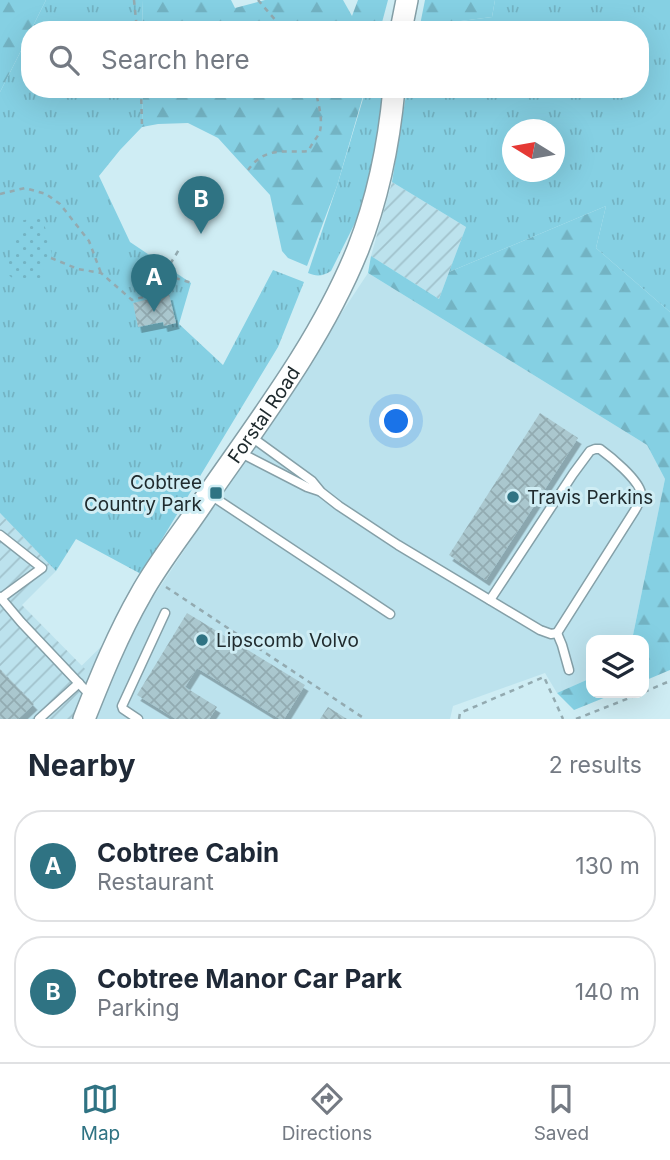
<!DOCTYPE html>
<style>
:root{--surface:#fff;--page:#f2f2f3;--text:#1f2937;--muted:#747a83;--line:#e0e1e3;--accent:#2f7383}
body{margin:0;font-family:Inter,sans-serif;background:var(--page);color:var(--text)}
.controls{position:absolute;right:21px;bottom:21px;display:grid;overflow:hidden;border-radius:14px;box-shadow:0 7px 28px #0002}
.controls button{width:63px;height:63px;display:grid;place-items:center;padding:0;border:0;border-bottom:2px solid var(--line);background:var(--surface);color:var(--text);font:35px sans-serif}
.compass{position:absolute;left:502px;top:119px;width:63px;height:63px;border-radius:50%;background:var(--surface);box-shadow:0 7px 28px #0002;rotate:281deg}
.you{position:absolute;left:397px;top:422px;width:24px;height:24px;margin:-18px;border:5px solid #fff;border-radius:50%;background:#1a73e8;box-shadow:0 0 0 10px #1a73e833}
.badge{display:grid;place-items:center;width:46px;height:46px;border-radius:50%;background:var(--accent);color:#fff;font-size:23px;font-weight:700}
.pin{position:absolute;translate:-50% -58px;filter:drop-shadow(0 2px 4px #0008)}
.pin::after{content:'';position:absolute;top:37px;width:24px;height:21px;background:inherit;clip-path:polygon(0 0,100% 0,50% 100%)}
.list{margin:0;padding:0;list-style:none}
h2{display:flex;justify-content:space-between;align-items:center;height:91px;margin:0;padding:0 28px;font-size:30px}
h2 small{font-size:23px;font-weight:400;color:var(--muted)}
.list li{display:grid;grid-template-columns:46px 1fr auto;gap:21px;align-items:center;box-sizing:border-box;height:112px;margin:0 14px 14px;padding:0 14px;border:2px solid var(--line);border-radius:28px}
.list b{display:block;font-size:26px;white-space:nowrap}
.list p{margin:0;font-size:23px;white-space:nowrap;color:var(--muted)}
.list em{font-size:23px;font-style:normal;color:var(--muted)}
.icon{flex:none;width:38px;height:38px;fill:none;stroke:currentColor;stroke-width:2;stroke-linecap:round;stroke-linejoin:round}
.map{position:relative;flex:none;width:670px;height:719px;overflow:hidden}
.search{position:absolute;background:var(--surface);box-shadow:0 7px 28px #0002;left:21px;right:21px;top:21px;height:77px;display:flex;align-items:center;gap:18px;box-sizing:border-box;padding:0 24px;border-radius:28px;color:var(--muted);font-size:26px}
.sheet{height:343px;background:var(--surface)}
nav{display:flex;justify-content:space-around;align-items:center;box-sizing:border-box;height:98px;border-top:2px solid var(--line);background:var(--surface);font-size:19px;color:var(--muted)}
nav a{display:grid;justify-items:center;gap:4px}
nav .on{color:var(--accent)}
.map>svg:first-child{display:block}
</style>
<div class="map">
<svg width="670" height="719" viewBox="0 0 670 719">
<defs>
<pattern id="industrial-furrows" width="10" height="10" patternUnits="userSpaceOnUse" patternTransform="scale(1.75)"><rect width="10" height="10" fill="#bce2ed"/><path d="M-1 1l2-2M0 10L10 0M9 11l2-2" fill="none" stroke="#a1c2cc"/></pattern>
<pattern id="grass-tufts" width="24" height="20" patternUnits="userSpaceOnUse" patternTransform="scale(1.75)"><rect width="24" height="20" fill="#85d0e3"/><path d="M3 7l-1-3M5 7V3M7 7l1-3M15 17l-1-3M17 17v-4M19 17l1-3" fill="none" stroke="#73b3c3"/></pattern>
<pattern id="forest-firs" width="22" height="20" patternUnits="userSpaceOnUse" patternTransform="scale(1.75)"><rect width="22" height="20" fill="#85d0e3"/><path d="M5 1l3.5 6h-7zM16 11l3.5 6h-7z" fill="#73b3c3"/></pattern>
<pattern id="park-dots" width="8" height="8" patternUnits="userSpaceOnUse" patternTransform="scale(1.75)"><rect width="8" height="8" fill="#85d0e3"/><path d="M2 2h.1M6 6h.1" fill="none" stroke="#73b3c3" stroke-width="1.8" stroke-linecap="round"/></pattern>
<pattern id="building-cross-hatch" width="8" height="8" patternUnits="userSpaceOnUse" patternTransform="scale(1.75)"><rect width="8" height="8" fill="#aac7ce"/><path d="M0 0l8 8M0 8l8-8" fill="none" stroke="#92abb1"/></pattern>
<filter id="shadow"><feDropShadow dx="3.5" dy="6" stdDeviation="0" flood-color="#0004"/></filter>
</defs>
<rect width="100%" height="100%" fill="#cfedf4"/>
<!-- built -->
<path fill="#bce2ed" d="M 368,273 L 647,445 L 665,479 L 632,640 L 591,640 L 591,678 L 557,693 L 545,673 L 453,706 L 450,719 L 93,719 L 64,683 L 156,593 Z"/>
<!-- industrial -->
<g fill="url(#industrial-furrows)">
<path d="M 392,182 L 466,227 L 439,299 L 371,256 Z"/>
<path d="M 0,513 L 56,571 L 22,605 L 90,674 L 75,719 L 0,719 Z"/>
</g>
<!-- grass -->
<g fill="url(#grass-tufts)" fill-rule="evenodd">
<path d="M 46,0 L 142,0 L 143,30 L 31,30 Z"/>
<path d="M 495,0 L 670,0 L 670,312 L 596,248 L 606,206 L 449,272 L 466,227 L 392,182 L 407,89 L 640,89 L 640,30 L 460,30 L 460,21 L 492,17 ZM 512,130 L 554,130 L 554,172 L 512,172 Z"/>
<path d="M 30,33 L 30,89 L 143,89 L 142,127 L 120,150 L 99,176 L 130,242 L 191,283 L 179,324 L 223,365 L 273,270 L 304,282 L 278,347 L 141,574 L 76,539 L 56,571 L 0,513 L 0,92 Z"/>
<path d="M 366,89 L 384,89 L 378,141 L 364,205 L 331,271 C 323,276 317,277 308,273 L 337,186 Z"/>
</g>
<!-- forest -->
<g fill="url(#forest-firs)">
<path d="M 0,0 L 46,0 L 31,30 L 30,30 L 30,33 L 0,92 Z"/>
<path d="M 142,0 L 231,0 L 235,8 L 265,0 L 343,0 L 352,16 L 358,0 L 388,0 L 380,30 L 143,30 Z"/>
<path d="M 425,0 L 495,0 L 492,17 L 461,21 L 460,30 L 419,30 Z"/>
<path d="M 143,89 L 365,89 L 337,186 L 307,266 L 288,258 L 282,251 L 270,195 L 218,138 L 188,123 L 158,124 L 142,127 Z"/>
<path d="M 606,206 L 596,248 L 670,312 L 670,670 L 644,681 L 644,640 L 632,640 L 665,479 L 647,445 L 368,273 L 371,256 L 439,299 L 449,272 Z"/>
<path d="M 591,678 L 591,693 L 616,693 L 574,710 L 557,693 Z"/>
</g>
<!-- park -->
<path fill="url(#park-dots)" d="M 42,215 L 52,255 L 49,265 L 44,267 L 42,282 L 17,281 L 5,273 L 15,243 L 13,238 L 23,228 L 21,221 Z"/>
<!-- building -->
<g fill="url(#building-cross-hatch)" filter="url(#shadow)">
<path d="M 169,294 L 176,323 L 164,326 L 163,322 L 138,327 L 133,303 Z"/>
<path d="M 540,413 L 578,438 L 486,580 L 449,555 Z"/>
<path d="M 187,613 L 305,685 L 284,719 L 280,719 L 197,668 L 185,687 L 217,707 L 209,719 L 176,719 L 137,695 Z"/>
<path d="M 0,669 L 34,704 L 18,719 L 0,719 Z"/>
<path d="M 328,707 L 347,719 L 320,719 Z"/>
</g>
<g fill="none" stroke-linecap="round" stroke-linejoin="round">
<defs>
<g id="service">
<path d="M 250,436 L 312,481 L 321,492 L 339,506 L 398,545 L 540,630 L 551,634 L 557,633"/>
<path d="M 239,452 L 307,487 L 319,491"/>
<path d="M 209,494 L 390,614"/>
<path d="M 0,535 L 42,568 L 1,598"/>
<path d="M 0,597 L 21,622 L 90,695"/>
<path d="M 490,600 L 573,474 L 590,451 L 595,449 L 600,449 C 611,457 638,479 641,493 C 642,498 638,505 635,510 L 557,633"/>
<path d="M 557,633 L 562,645 L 569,670"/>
<path d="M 39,719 L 79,683"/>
<path d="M 138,719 L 123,709 L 122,706 L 165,613"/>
</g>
<g id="tertiary">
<path d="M 401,30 L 407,0"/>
<path id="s1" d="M 84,719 C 101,676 118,634 141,594 C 158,563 183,532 203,502 C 259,421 321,341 358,249 C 378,198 389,143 394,89"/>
</g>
</defs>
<!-- service casing -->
<use href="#service" stroke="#85a0a8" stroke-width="11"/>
<!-- tertiary casing -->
<use href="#tertiary" stroke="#85a0a8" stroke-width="24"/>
<!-- path -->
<g stroke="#93aab0" stroke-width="2.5" stroke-dasharray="5 5" stroke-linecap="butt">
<path d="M 134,0 L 137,30"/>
<path d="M 258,0 L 284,30"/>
<path d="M 141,89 L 142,126"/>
<path d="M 248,170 C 251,166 255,161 260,158 C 275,148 292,153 309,151 C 311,143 318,138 320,131 C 323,118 318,102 315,89"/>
<path d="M 0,194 L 25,188 L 46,194 L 60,204 L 89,241 L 101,273"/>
<path d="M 51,258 L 78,269 L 101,273 L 132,300 L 151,295 L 180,248"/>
<path d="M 175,278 L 192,283"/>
<path d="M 166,587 L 365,719"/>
<path d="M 644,692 L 670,681"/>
<path d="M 459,719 L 460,713 L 544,677 L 563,719"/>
<path d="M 576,719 L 642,693"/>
</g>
<!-- service -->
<use href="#service" stroke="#fff" stroke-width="8"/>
<!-- tertiary -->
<use href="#tertiary" stroke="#fff" stroke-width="21"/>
</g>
<!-- markers -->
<g fill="#2f7383" stroke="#cfedf4" stroke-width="2.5">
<rect x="209" y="486" width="14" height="14" rx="3.5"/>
<circle cx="513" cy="497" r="7"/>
<circle cx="202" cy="640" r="7"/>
</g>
<g text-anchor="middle" stroke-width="6" stroke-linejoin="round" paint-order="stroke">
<!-- street labels -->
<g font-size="19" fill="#202b2e" stroke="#cfedf4">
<text dy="7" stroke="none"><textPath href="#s1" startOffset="355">Forstal Road</textPath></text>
</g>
<!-- poi labels -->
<g font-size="19" fill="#202b2e" stroke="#cfedf4" text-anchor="start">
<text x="202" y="489" text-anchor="end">Cobtree<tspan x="202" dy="22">Country Park</tspan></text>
<text x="527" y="504">Travis Perkins</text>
<text x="216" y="647">Lipscomb Volvo</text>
</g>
</g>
</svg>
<div class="controls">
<button><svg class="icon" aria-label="layers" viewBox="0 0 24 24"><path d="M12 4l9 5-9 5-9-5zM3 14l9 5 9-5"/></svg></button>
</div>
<svg class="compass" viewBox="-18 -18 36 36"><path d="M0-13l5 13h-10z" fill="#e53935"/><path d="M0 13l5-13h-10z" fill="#747a83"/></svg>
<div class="you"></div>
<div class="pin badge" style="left:154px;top:312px">A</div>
<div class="pin badge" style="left:201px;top:234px">B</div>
<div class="search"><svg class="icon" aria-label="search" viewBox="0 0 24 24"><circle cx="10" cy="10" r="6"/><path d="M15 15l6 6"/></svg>Search here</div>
</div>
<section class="sheet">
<h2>Nearby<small>2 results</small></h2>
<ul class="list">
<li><span class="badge">A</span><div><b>Cobtree Cabin</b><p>Restaurant</p></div><em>130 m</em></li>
<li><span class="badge">B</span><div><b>Cobtree Manor Car Park</b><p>Parking</p></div><em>140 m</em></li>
</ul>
</section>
<nav>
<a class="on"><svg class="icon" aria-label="map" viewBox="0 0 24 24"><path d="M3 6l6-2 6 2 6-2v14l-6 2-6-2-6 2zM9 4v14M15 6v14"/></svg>Map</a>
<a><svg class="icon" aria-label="directions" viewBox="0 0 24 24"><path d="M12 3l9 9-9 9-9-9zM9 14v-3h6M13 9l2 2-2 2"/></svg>Directions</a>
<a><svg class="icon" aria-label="saved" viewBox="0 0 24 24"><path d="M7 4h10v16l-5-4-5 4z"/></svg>Saved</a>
</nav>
